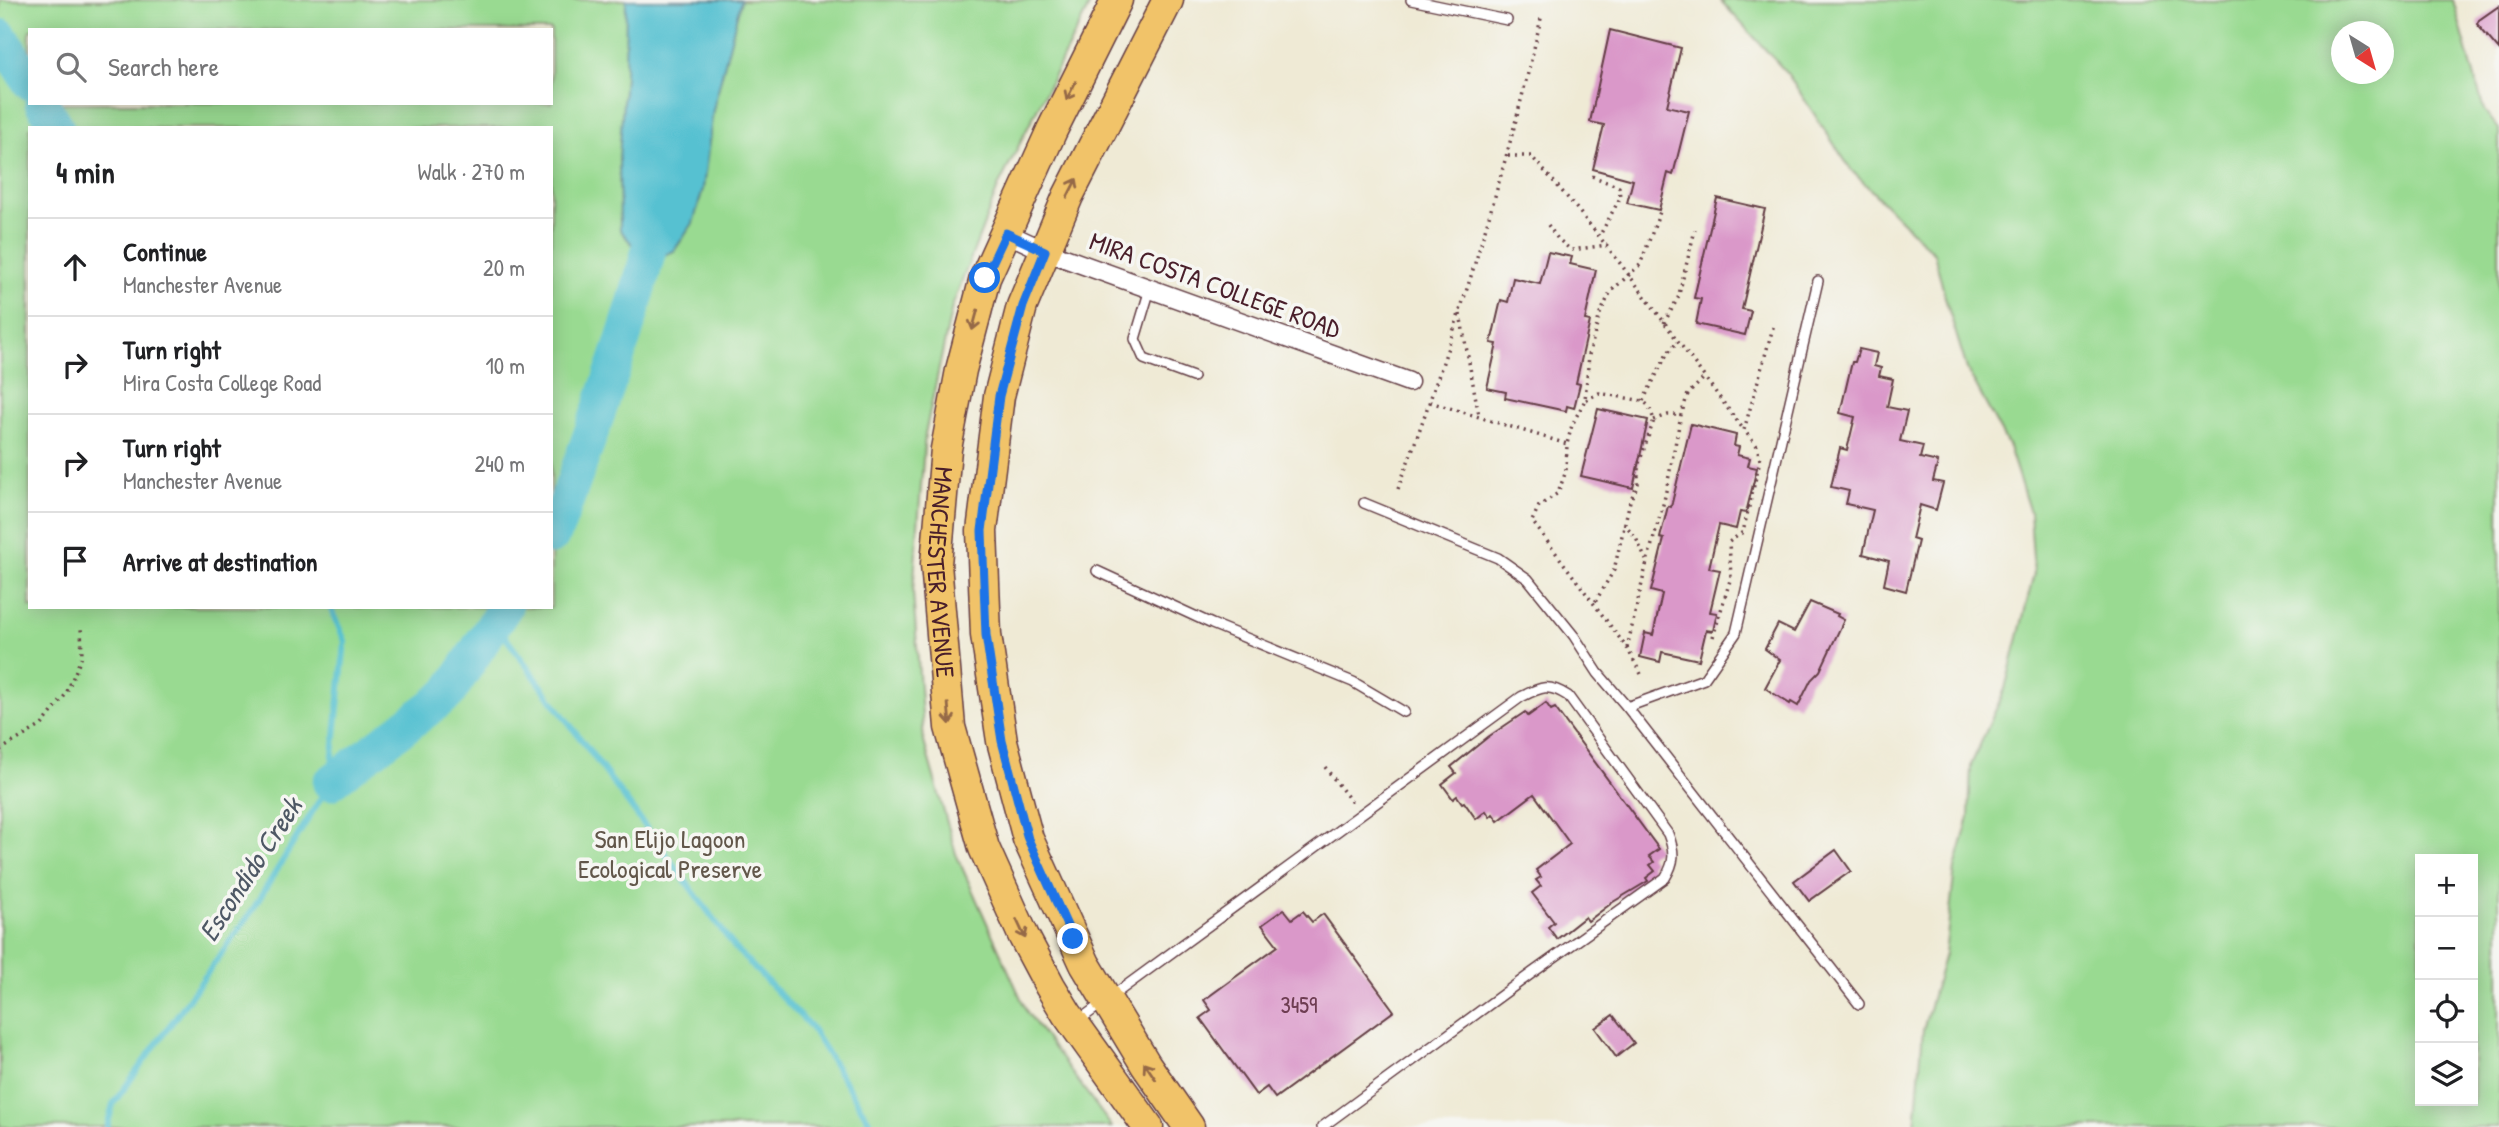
<!DOCTYPE html>
<meta charset="utf-8">
<style>
:root{--surface:#fff;--page:#f6f6f6;--text:#202124;--muted:#757577;--line:#e0e0e0}
body{margin:0;font-family:"Patrick Hand",sans-serif;background:var(--page);color:var(--text)}
.controls{position:absolute;right:21px;bottom:21px;display:grid;overflow:hidden;border-radius:0px;box-shadow:0 4px 18px #0003}
.controls button{width:63px;height:63px;display:grid;place-items:center;padding:0;border:0;border-bottom:2px solid var(--line);background:var(--surface);color:var(--text);font:35px sans-serif}
.compass{position:absolute;left:2331px;top:21px;width:63px;height:63px;border-radius:50%;background:var(--surface);box-shadow:0 4px 18px #0003;rotate:143deg}
.stop{position:absolute;width:21px;height:21px;margin:-16px;border:5px solid #1a73e8;border-radius:50%;background:#fff}
.stop.end{background:#1a73e8;border-color:#fff;box-shadow:0 2px 7px #0008}
.list{margin:0;padding:0;list-style:none}
h2{display:flex;justify-content:space-between;align-items:center;height:91px;margin:0;padding:0 28px;font-size:30px}
h2 small{font-size:23px;font-weight:400;color:var(--muted)}
.list li{display:grid;grid-template-columns:46px 1fr auto;gap:21px;align-items:center;box-sizing:border-box;height:98px;padding:0 28px;border-top:2px solid var(--line)}
.list b{display:block;font-size:26px;white-space:nowrap}
.list p{margin:0;font-size:23px;white-space:nowrap;color:var(--muted)}
.list em{font-size:23px;font-style:normal;color:var(--muted)}
.icon{flex:none;width:38px;height:38px;fill:none;stroke:currentColor;stroke-width:2;stroke-linecap:round;stroke-linejoin:round}
.map{position:relative;flex:none;width:2499px;height:1127px;overflow:hidden}
.search{position:absolute;background:var(--surface);box-shadow:0 4px 18px #0003;left:28px;top:28px;width:525px;height:77px;display:flex;align-items:center;gap:18px;box-sizing:border-box;padding:0 24px;border-radius:0px;color:var(--muted);font-size:26px}
.panel{position:absolute;background:var(--surface);box-shadow:0 4px 18px #0003;left:28px;top:126px;width:525px;height:483px;border-radius:0px}
.map>svg:first-child{display:block}
</style>
<div class="map">
<svg width="2499" height="1127" viewBox="0 0 2499 1127">
<rect width="100%" height="100%" fill="#f6f6f2"/>
<filter id="ink" filterUnits="userSpaceOnUse"><feTurbulence type="fractalNoise" baseFrequency=".0143" numOctaves="2"/><feDisplacementMap in="SourceGraphic" scale="14" xChannelSelector="R" yChannelSelector="G"/><feConvolveMatrix kernelMatrix="1 2 1 2 8 2 1 2 1" color-interpolation-filters="sRGB"/></filter>
<filter id="wash" filterUnits="userSpaceOnUse"><feTurbulence type="fractalNoise" baseFrequency=".00686" numOctaves="4" result="noise"/><feDisplacementMap in="SourceGraphic" scale="28" xChannelSelector="R" yChannelSelector="G"/><feGaussianBlur stdDeviation="1.57" result="paint"/><feColorMatrix in="noise" values="0 0 0 0 0 0 0 0 0 0 0 0 0 0 0 0 0 1.4 0 .05"/><feComposite in="paint" operator="in"/></filter>
<g filter="url(#wash)">
<rect width="100%" height="100%" fill="#efead5"/>
<!-- green -->
<g fill="#99da91" stroke="#727c5e" stroke-width="2" fill-rule="evenodd">
<path d="M 0,0 L 1092,0 L 999,185 L 952,307 L 925,434 L 913,592 L 924,742 L 956,854 L 1027,1012 L 1112,1127 L 0,1127 ZM 30,30 L 551,30 L 551,103 L 30,103 ZM 30,128 L 551,128 L 551,607 L 30,607 Z"/>
<path d="M 1720,0 L 2453,0 L 2484,110 L 2499,129 L 2499,1127 L 1915,1127 L 1923,1030 L 1945,954 L 1955,868 L 1969,817 L 1971,765 L 2005,689 L 2034,574 L 2030,513 L 2009,447 L 1967,369 L 1946,301 L 1934,253 L 1852,171 L 1787,73 ZM 2342,32 L 2384,32 L 2384,74 L 2342,74 ZM 2420,859 L 2473,859 L 2473,1101 L 2420,1101 Z"/>
</g>
<!-- water -->
<path fill="#56c1d1" stroke="#50707e" stroke-width="2" d="M 626,0 L 741,0 L 713,110 L 703,189 L 693,223 L 674,251 L 647,262 L 620,230 L 619,158 L 625,75 Z"/>
<g fill="none" stroke-linecap="round" stroke-linejoin="round">
<!-- stream -->
<g stroke="#56c1d1" stroke-width="6">
<path d="M 495,623 L 735,948 L 810,1026 L 873,1127"/>
<path d="M 107,1127 L 113,1104 L 250,914 L 330,783 L 345,641 L 330,607"/>
</g>
<!-- river -->
<g stroke="#56c1d1" stroke-width="35">
<path d="M 0,36 L 30,83"/>
<path d="M 42,103 L 57,128"/>
<path d="M 551,537 L 556,530 C 593,426 634,323 657,215"/>
<path d="M 330,783 L 448,694 L 505,607"/>
</g>
</g>
<g id="blocks">
<!-- building -->
<g fill="#da98c9">
<path d="M 2499,6 L 2499,50 L 2477,24 L 2479,20 Z"/>
<path d="M 1610,30 L 1681,48 L 1667,106 L 1689,111 L 1673,175 L 1668,173 L 1659,210 L 1627,203 L 1633,180 L 1593,169 L 1604,125 L 1590,122 Z"/>
<path d="M 1717,198 L 1765,209 L 1742,309 L 1751,311 L 1745,335 L 1696,324 L 1701,299 L 1694,298 Z"/>
<path d="M 1548,252 L 1572,257 L 1570,264 L 1596,270 L 1585,320 L 1590,321 L 1576,383 L 1580,384 L 1574,408 L 1567,406 L 1566,411 L 1505,398 L 1506,392 L 1487,388 L 1497,344 L 1491,343 L 1501,300 L 1508,302 L 1513,278 L 1540,284 Z"/>
<path d="M 1859,349 L 1877,353 L 1874,366 L 1881,368 L 1879,376 L 1893,379 L 1887,407 L 1907,411 L 1900,441 L 1923,446 L 1920,458 L 1938,462 L 1933,481 L 1943,483 L 1936,510 L 1920,505 L 1912,539 L 1918,541 L 1906,591 L 1884,585 L 1889,561 L 1863,554 L 1873,510 L 1846,504 L 1849,491 L 1831,487 L 1840,448 L 1847,450 L 1855,417 L 1840,413 L 1852,362 L 1855,362 Z"/>
<path d="M 1598,409 L 1648,420 L 1633,488 L 1581,476 Z"/>
<path d="M 1691,424 L 1736,435 L 1734,446 L 1739,447 L 1737,455 L 1750,458 L 1748,466 L 1757,468 L 1746,513 L 1740,512 L 1736,529 L 1719,525 L 1709,568 L 1720,570 L 1710,612 L 1717,613 L 1713,631 L 1706,630 L 1699,660 L 1662,652 L 1660,662 L 1640,657 L 1645,633 L 1653,635 L 1662,594 L 1651,591 L 1664,539 L 1660,538 L 1668,506 L 1671,507 Z"/>
<path d="M 1810,602 L 1838,614 L 1837,616 L 1844,620 L 1820,671 L 1811,680 L 1798,706 L 1791,702 L 1790,704 L 1765,688 L 1780,660 L 1765,649 L 1778,624 L 1794,632 Z"/>
<path d="M 1546,703 L 1551,710 L 1555,708 L 1659,849 L 1649,856 L 1654,862 L 1650,865 L 1655,871 L 1646,878 L 1648,881 L 1613,902 L 1588,921 L 1585,917 L 1557,939 L 1548,927 L 1554,922 L 1532,893 L 1541,886 L 1536,880 L 1541,877 L 1536,870 L 1570,844 L 1534,794 L 1498,821 L 1493,814 L 1490,817 L 1486,811 L 1476,819 L 1464,802 L 1462,803 L 1457,796 L 1453,799 L 1442,784 L 1456,773 L 1451,767 L 1488,737 L 1525,712 L 1528,716 Z"/>
<path d="M 1836,850 L 1851,871 L 1809,901 L 1794,881 Z"/>
<path d="M 1284,909 L 1292,919 L 1303,911 L 1312,922 L 1323,914 L 1394,1011 L 1275,1098 L 1267,1087 L 1256,1095 L 1200,1018 L 1211,1010 L 1204,1000 L 1278,946 L 1262,925 Z"/>
<path d="M 1613,1015 L 1634,1043 L 1616,1057 L 1595,1028 Z"/>
</g>
</g>
</g>
<g filter="url(#ink)">
<use href="#blocks" fill-opacity="0" stroke="#633d44" stroke-width="2"/>
<g fill="none" stroke-linecap="round" stroke-linejoin="round">
<defs>
<g id="lane">
<path d="M 1411,0 L 1507,20"/>
<path d="M 1150,289 L 1135,339 L 1144,359 L 1193,377"/>
<path d="M 1364,503 L 1498,558 L 1528,579 L 1574,636 L 1598,673 L 1627,707 L 1859,1004"/>
<path d="M 1097,571 L 1212,624 L 1353,682 L 1404,712"/>
<path d="M 1627,707 L 1704,679 L 1736,633 L 1818,281"/>
<path d="M 1078,1021 L 1521,697 C 1541,687 1548,683 1568,696 L 1668,834 C 1675,852 1675,862 1665,878 L 1532,973 L 1322,1127"/>
</g>
<path id="street" d="M 1006,233 L 1045,251 L 1409,382"/>
<g id="primary">
<path id="s1" d="M 1117,0 L 1052,130 L 985,278 L 961,370 L 946,449 L 936,564 L 950,727 L 984,848 L 1024,937 L 1050,986 L 1067,1014 L 1148,1127"/>
<path d="M 1168,0 L 1068,196 L 1022,306 L 999,396 L 982,531 L 986,635 L 1002,741 L 1028,839 L 1085,964 L 1146,1065 L 1189,1127"/>
</g>
</defs>
<!-- lane casing -->
<use href="#lane" stroke="#633d44" stroke-width="12"/>
<!-- street casing -->
<use href="#street" stroke="#633d44" stroke-width="21"/>
<!-- primary casing -->
<use href="#primary" stroke="#633d44" stroke-width="33"/>
<!-- path -->
<g stroke="#633d44" stroke-width="3.5" stroke-dasharray="2 5" stroke-linecap="butt">
<path d="M 1508,156 L 1531,156 C 1609,241 1674,338 1744,430"/>
<path d="M 1592,176 L 1619,187 L 1620,198 L 1600,235"/>
<path d="M 1548,225 L 1558,239 L 1571,250 L 1607,245"/>
<path d="M 1460,314 L 1479,416"/>
<path d="M 1664,323 L 1678,298 L 1695,230"/>
<path d="M 1586,400 L 1599,393 L 1643,401 L 1649,406 L 1654,420 L 1638,466 L 1638,484 L 1630,501 L 1614,570 L 1594,604"/>
<path d="M 1643,401 L 1667,354 L 1677,342"/>
<path d="M 1430,402 L 1567,444"/>
<path d="M 1654,420 L 1668,415 L 1681,415"/>
<path d="M 1398,489 C 1456,333 1505,176 1542,14"/>
<path d="M 1624,523 L 1636,538 L 1646,560"/>
<path d="M 1713,637 L 1731,577 L 1729,542 L 1743,532 L 1760,460 L 1757,446 L 1744,430 L 1774,324"/>
<path d="M 1627,648 L 1647,562 L 1664,501 L 1681,415 L 1688,394 L 1704,378"/>
<path d="M 1641,674 L 1627,648 L 1532,521 L 1539,506 L 1558,493 L 1566,471 L 1567,444 L 1572,425 L 1585,400 L 1589,355 L 1600,314 L 1611,291 L 1640,265 L 1661,209"/>
<path d="M 0,750 L 42,725 L 66,694 L 82,656 L 81,626"/>
<path d="M 1325,767 L 1353,804"/>
</g>
<!-- lane -->
<use href="#lane" stroke="#fff" stroke-width="9"/>
<!-- street -->
<use href="#street" stroke="#fff" stroke-width="18"/>
<!-- primary -->
<use href="#primary" stroke="#f1c369" stroke-width="30"/>
</g>
<!-- one-way arrows -->
<defs><path id="oneway-shaft" d="M-6 0H5M1.5-3L5.5 0L1.5 3" fill="none" stroke-width="1.6" stroke-linecap="round" stroke-linejoin="round" transform="scale(1.75)"/></defs>
<g stroke="#956947">
<use href="#oneway-shaft" transform="translate(1071 91) rotate(117)"/>
<use href="#oneway-shaft" transform="translate(1072 188) rotate(-63)"/>
<use href="#oneway-shaft" transform="translate(975 320) rotate(105)"/>
<use href="#oneway-shaft" transform="translate(949 714) rotate(85)"/>
<use href="#oneway-shaft" transform="translate(1021 929) rotate(65)"/>
<use href="#oneway-shaft" transform="translate(1150 1071) rotate(-124)"/>
</g>
</g>
<g fill="none" stroke-linecap="round" stroke-linejoin="round" filter="url(#ink)">
<!-- route -->
<path stroke="#1a73e8" stroke-width="9" d="M 985,278 L 1006,233 L 1045,251 L 1023,306 L 999,396 L 982,531 L 986,635 L 1002,741 L 1028,839 L 1073,939"/>
</g>
<g text-anchor="middle" stroke-width="7" stroke-linejoin="round" paint-order="stroke">
<!-- number labels -->
<g font-size="23" fill="#6e3d52">
<text x="1299" y="1013">3459</text>
</g>
<!-- street labels -->
<g font-size="26" fill="#4a1f2b" stroke="#f6f6f2">
<text transform="translate(1215 285) rotate(20)" y="9">MIRA COSTA COLLEGE ROAD</text>
<text dy="9" stroke="none"><textPath href="#s1" startOffset="607">MANCHESTER AVENUE</textPath></text>
</g>
<!-- park labels -->
<g font-size="26" fill="#62574a" stroke="#f6f6f2">
<text x="670" y="848">San Elijo Lagoon<tspan x="670" dy="30">Ecological Preserve</tspan></text>
</g>
<!-- water labels -->
<g font-size="28" font-style="italic" fill="#4e5865" stroke="#f6f6f2">
<text transform="translate(250 869) rotate(-57)" y="10">Escondido Creek</text>
</g>
</g>
</svg>
<div class="controls">
<button>+</button>
<button>−</button>
<button><svg class="icon" aria-label="locate" viewBox="0 0 24 24"><circle cx="12" cy="12" r="6"/><path d="M12 2v4M12 18v4M2 12h4M18 12h4"/></svg></button>
<button><svg class="icon" aria-label="layers" viewBox="0 0 24 24"><path d="M12 4l9 5-9 5-9-5zM3 14l9 5 9-5"/></svg></button>
</div>
<svg class="compass" viewBox="-18 -18 36 36"><path d="M0-13l5 13h-10z" fill="#e53935"/><path d="M0 13l5-13h-10z" fill="#757577"/></svg>
<div class="stop" style="left:985px;top:278px"></div>
<div class="stop end" style="left:1073px;top:939px"></div>
<div class="search"><svg class="icon" aria-label="search" viewBox="0 0 24 24"><circle cx="10" cy="10" r="6"/><path d="M15 15l6 6"/></svg>Search here</div>
<section class="panel">
<h2>4 min<small>Walk · 270 m</small></h2>
<ul class="list">
<li><svg class="icon" aria-label="ahead" viewBox="0 0 24 24"><path d="M12 20V5M6 11l6-6 6 6"/></svg><div><b>Continue</b><p>Manchester Avenue</p></div><em>20 m</em></li>
<li><svg class="icon" aria-label="right" viewBox="0 0 24 24"><path d="M7 20v-9h11M14 6l5 5-5 5"/></svg><div><b>Turn right</b><p>Mira Costa College Road</p></div><em>10 m</em></li>
<li><svg class="icon" aria-label="right" viewBox="0 0 24 24"><path d="M7 20v-9h11M14 6l5 5-5 5"/></svg><div><b>Turn right</b><p>Manchester Avenue</p></div><em>240 m</em></li>
<li><svg class="icon" aria-label="arrive" viewBox="0 0 24 24"><path d="M6 21V4h12l-3 4 3 4H6"/></svg><div><b>Arrive at destination</b></div></li>
</ul>
</section>
</div>
